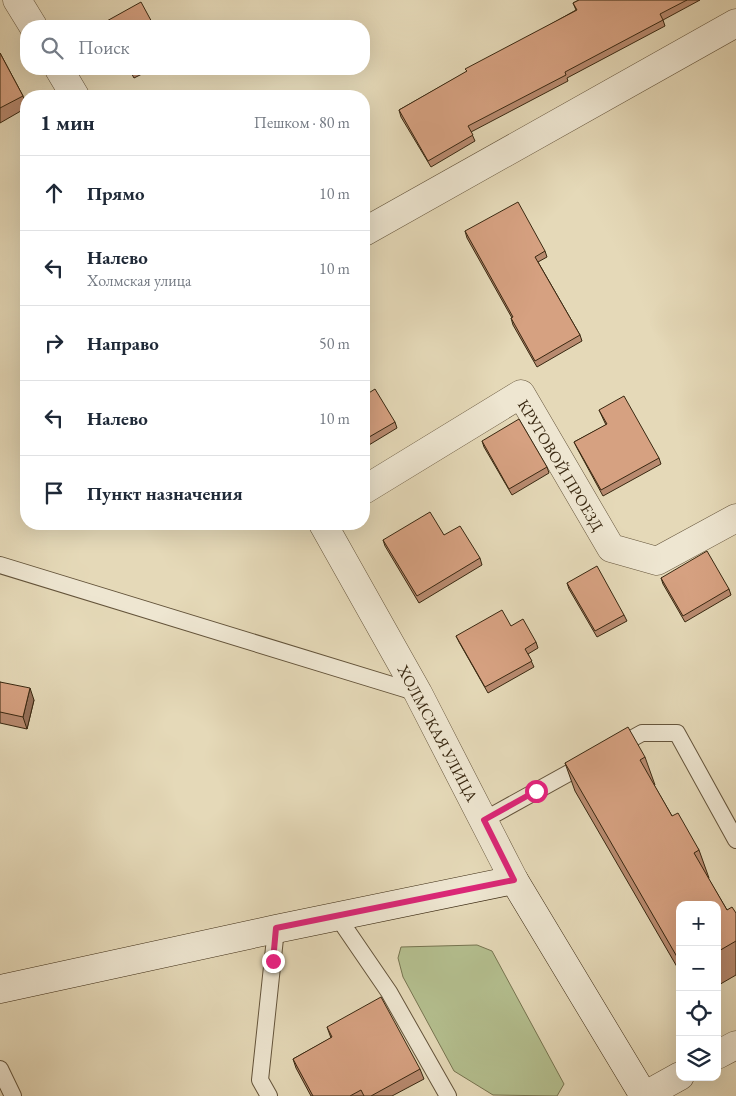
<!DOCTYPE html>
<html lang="ru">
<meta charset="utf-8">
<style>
:root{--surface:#fff;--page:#f2f2f3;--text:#1f2937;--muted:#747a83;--line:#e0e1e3}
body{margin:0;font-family:"EB Garamond",serif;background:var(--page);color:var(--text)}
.controls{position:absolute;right:15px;bottom:15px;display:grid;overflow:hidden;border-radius:10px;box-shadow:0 5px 20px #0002}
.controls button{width:45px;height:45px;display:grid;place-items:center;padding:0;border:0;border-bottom:1px solid var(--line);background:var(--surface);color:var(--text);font:25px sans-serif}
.stop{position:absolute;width:15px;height:15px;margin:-11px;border:4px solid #db2777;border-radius:50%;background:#fff}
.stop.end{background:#db2777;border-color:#fff;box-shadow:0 1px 5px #0008}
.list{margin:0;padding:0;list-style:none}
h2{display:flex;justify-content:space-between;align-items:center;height:65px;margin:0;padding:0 20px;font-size:21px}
h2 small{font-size:16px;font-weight:400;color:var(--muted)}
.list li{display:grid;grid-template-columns:32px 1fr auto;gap:15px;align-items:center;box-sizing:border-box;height:75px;padding:0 20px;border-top:1px solid var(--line)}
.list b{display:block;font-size:19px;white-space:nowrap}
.list p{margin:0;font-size:16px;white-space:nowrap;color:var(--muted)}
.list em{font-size:16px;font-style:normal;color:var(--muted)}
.icon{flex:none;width:28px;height:28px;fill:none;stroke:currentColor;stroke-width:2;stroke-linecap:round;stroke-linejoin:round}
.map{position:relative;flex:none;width:736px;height:1096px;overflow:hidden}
.search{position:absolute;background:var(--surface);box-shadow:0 5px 20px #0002;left:20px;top:20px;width:350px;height:55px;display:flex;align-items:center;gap:12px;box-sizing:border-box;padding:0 18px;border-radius:20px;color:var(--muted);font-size:19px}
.panel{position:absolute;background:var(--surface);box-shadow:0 5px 20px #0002;left:20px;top:90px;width:350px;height:440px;border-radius:20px}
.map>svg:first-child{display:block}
</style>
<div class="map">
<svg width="736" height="1096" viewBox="0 0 736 1096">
<rect width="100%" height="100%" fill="#e5d9b8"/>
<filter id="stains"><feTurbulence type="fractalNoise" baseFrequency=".004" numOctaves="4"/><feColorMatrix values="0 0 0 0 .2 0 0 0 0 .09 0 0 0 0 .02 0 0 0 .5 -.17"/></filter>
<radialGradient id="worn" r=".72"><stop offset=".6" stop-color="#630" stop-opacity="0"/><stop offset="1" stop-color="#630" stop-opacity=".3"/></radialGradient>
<!-- green -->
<path fill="#b4bf8f" stroke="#767450" d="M 477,945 L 492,951 L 564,1084 L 557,1096 L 493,1095 L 454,1071 L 403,977 L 398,958 L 401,947 Z"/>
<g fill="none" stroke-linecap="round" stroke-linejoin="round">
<defs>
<g id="service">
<path d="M 0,565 L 418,693"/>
<path d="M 615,748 L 642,733 L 677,733 L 736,840"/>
<path d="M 484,820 L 587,763"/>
<path d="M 337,916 L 389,992 L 448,1096"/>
<path d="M 0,1069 L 13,1096"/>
<path d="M 269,1096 L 260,1080 L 276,929"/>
</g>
<g id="minor">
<path d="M 17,0 L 33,26"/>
<path d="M 59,69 L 75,96"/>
<path d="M 364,232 L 736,23"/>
<path d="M 364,490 L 521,394 L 611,548 L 657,561 L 736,518"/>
<path d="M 323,524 L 418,693 L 514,880"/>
<path d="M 717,1055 L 736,1045"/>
<path d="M 644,1096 L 680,1076"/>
</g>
<path id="secondary" d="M 0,989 L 276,929 L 514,880 L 644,1096"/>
</defs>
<!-- service casing -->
<use href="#service" stroke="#64543b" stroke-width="18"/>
<!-- minor casing -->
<use href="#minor" stroke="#64543b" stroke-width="29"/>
<!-- secondary casing -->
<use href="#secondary" stroke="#392811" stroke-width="29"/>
<!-- service -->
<use href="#service" stroke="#eee6d1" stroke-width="16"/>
<!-- minor -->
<use href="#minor" stroke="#eee6d1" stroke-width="28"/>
<!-- secondary -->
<use href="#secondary" stroke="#eee6d1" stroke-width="28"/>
</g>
<!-- wall -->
<g fill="#b88a6f" stroke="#392811">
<path d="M 579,0 L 700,0 L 663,20 L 665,26 L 567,78 L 568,81 L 471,132 L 475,141 L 431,167 L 401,117 L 399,110 L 576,10 L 573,3 Z"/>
<path d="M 0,53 L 23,96 L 26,104 L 26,108 L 0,123 Z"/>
<path d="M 129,69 L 152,69 L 134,78 Z"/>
<path d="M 465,231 L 545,251 L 547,257 L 538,262 L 580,335 L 582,341 L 537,367 L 513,325 L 511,318 L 512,318 L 467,238 Z"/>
<path d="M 364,396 L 395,422 L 397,428 L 364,448 Z"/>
<path d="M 599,410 L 659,458 L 661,464 L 603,496 L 577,448 L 574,442 L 606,425 Z"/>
<path d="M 482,441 L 547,467 L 549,473 L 512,495 L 484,447 Z"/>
<path d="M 444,535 L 480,558 L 482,565 L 419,603 L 385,546 L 383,540 Z"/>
<path d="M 661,578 L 729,589 L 731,595 L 685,622 L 663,584 Z"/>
<path d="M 567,583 L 624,615 L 627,621 L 597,637 L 569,589 Z"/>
<path d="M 511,626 L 536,642 L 538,648 L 528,654 L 534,667 L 488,693 L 459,642 L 456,636 Z"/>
<path d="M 0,682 L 34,700 L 27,729 L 0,723 Z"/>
<path d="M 645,757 L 655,785 L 654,785 L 672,816 L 699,850 L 709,878 L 708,878 L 727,910 L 736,913 L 736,975 L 717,986 L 717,905 L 680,905 L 680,972 L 575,791 L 565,763 Z"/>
<path d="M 327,1027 L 420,1069 L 424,1079 L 392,1096 L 311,1096 L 296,1068 L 293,1059 L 331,1038 Z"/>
</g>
<!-- shaded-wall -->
<path fill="#96715a" stroke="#392811" d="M 30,688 L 34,700 L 27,729 L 23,717 Z"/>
<!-- building -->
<g fill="#d6a181" stroke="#392811">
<path d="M 579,0 L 687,0 L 660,14 L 663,20 L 565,72 L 566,75 L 468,126 L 473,135 L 428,161 L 399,110 L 467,71 L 465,69 L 577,10 L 573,3 Z"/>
<path d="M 141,2 L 154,26 L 107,26 L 105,22 Z"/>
<path d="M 0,53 L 23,96 L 0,108 Z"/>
<path d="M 130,69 L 138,69 L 132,72 Z"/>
<path d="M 518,202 L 545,251 L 535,257 L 580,335 L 535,361 L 511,318 L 513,317 L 465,231 Z"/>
<path d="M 375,389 L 395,422 L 364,440 L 364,396 Z"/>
<path d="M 624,396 L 659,458 L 601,490 L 574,442 L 607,424 L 599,410 Z"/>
<path d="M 519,419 L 547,467 L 509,489 L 482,441 Z"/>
<path d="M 430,512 L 444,535 L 460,526 L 480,558 L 417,596 L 383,540 Z"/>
<path d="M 707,551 L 729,589 L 683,616 L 661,578 Z"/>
<path d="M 597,566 L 624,615 L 595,631 L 567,583 Z"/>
<path d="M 502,610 L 511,626 L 523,619 L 536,642 L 525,649 L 532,661 L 485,687 L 456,636 Z"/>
<path d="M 0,682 L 30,688 L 23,717 L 0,712 Z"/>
<path d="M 628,727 L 645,757 L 640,760 L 672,816 L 678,813 L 699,850 L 694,853 L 727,910 L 732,907 L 736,913 L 736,941 L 717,952 L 717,905 L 680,905 L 680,962 L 565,763 Z"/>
<path d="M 381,997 L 420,1069 L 371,1096 L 364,1096 L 361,1090 L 350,1096 L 313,1096 L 293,1059 L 332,1037 L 327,1027 Z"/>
</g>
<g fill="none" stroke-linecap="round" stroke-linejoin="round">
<!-- route -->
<path stroke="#db2777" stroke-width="6" d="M 273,961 L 276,928 L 514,880 L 484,820 L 536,791"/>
</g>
<g text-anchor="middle" stroke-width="4" stroke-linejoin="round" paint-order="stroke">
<!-- street labels -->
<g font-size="16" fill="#392811" stroke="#eee6d1">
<text transform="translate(561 465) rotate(59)" y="6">КРУГОВОЙ ПРОЕЗД</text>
<text transform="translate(438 733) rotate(62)" y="6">ХОЛМСКАЯ УЛИЦА</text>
</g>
</g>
<rect width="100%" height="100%" filter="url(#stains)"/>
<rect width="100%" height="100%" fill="url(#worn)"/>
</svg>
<div class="controls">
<button>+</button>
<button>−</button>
<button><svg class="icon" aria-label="locate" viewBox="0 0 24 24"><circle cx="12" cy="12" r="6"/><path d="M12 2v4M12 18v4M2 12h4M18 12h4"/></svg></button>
<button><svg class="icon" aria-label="layers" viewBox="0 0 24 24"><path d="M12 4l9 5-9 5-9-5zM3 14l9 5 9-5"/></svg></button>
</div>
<div class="stop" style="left:536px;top:791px"></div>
<div class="stop end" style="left:273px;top:961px"></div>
<div class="search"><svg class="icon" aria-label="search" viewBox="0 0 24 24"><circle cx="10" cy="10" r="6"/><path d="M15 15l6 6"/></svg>Поиск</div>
<section class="panel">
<h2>1 мин<small>Пешком · 80 m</small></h2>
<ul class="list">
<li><svg class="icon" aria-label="ahead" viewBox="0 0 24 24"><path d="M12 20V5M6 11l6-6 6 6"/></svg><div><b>Прямо</b></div><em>10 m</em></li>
<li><svg class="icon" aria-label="left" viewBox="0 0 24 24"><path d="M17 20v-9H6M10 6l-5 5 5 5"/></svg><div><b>Налево</b><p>Холмская улица</p></div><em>10 m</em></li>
<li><svg class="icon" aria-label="right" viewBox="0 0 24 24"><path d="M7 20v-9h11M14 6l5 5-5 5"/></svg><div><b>Направо</b></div><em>50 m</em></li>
<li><svg class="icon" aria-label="left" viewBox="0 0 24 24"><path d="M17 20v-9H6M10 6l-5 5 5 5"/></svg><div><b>Налево</b></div><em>10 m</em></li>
<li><svg class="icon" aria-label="arrive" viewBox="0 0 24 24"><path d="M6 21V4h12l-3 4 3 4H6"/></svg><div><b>Пункт назначения</b></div></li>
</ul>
</section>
</div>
